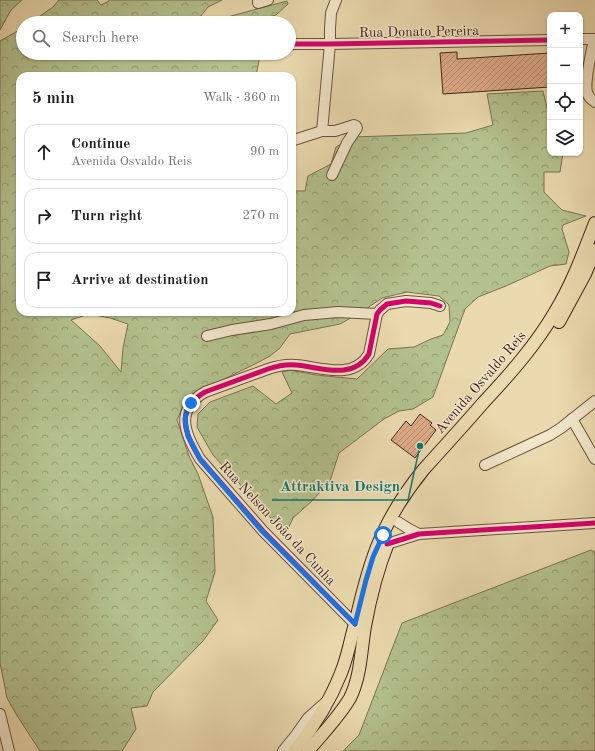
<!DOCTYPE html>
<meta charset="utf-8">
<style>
:root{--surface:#fff;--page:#f2f2f2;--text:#202124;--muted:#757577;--line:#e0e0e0}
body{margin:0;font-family:"Old Standard TT",serif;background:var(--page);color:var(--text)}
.controls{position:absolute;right:12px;top:12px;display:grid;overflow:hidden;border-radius:8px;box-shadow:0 1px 3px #0004}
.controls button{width:36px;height:36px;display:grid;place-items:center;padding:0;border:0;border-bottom:1px solid var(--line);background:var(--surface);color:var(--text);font:20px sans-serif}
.stop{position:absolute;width:12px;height:12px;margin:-9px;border:3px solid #1a73e8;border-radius:50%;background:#fff}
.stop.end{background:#1a73e8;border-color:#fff;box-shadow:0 1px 4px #0008}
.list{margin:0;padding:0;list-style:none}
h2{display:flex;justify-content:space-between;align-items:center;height:52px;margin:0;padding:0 16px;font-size:17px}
h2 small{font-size:13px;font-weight:400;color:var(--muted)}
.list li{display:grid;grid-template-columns:26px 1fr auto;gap:12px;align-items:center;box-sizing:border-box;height:56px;margin:0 8px 8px;padding:0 8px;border:1px solid var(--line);border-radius:12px}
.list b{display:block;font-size:15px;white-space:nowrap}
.list p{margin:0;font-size:13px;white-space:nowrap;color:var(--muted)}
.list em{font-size:13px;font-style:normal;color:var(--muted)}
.icon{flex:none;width:22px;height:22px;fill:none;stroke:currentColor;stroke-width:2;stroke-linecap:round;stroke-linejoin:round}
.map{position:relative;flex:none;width:595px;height:751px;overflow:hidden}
.search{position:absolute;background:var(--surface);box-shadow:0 1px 3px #0004;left:16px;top:16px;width:280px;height:44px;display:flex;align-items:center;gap:10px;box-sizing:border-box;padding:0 14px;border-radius:22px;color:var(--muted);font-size:15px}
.panel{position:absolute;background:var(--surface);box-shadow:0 1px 3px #0004;left:16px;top:72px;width:280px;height:244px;border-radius:12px}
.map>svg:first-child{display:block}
</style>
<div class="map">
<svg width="595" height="751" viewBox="0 0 595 751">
<defs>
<pattern id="forest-crowns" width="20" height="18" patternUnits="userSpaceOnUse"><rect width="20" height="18" fill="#b3c18e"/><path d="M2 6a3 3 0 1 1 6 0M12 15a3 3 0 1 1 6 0" fill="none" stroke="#939d73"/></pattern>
<pattern id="building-hatch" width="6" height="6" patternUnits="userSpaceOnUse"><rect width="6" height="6" fill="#e0ac8a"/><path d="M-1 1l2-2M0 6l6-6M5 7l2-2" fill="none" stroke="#b78c70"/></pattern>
</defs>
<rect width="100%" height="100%" fill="#ebdaaf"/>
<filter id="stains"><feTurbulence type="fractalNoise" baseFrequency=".005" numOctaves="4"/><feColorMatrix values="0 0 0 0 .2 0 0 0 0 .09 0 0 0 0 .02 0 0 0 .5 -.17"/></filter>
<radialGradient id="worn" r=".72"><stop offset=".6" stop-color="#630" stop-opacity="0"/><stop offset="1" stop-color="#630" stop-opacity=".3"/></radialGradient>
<!-- forest -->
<g fill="url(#forest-crowns)" stroke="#7a7253" fill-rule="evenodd">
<path d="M 0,0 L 22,0 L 11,10 L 0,30 Z"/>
<path d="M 59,0 L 97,0 L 101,5 L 109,1 L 109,0 L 222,0 L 208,7 L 201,16 L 189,21 L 162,20 L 160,23 L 30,23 L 53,7 Z"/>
<path d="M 287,1 L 288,4 L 276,15 L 248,23 L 205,23 Z"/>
<path d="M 23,28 L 23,53 L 221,53 L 221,55 L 260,55 L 256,76 L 20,76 L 20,312 L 292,312 L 292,191 L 305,191 L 308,176 L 331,164 L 336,147 L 353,137 L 411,135 L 466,133 L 493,125 L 487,94 L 543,91 L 550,121 L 550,153 L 563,153 L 560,172 L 544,172 L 544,192 L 562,210 L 586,216 L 563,225 L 562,229 L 569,252 L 566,264 L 550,266 L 506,286 L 478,297 L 465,309 L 433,397 L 413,409 L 399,411 L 384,419 L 339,453 L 330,481 L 312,501 L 293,518 L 287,531 L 283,531 L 213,455 L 197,427 L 198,414 L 210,402 L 253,386 L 276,404 L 292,393 L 282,372 L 290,370 L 316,375 L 357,379 L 388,349 L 414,347 L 431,339 L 443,335 L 450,322 L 449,305 L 439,296 L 407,292 L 382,298 L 363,311 L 340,324 L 290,334 L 280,348 L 270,356 L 253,365 L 218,382 L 201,388 L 186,399 L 177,420 L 189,456 L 198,474 L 213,517 L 215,572 L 206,601 L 218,620 L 203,641 L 153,692 L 147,706 L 131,708 L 136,729 L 122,751 L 40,751 L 16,714 L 7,698 L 0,663 L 0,41 ZM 89,314 L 110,318 L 128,324 L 123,348 L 121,372 L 100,346 L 71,320 Z"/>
<path d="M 591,550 L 595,552 L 595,751 L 343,751 L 359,735 L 402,623 Z"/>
</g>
<!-- building -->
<g fill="url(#building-hatch)" stroke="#412418">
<path d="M 457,52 L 457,59 L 550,53 L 550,87 L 443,94 L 440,53 Z"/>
<path d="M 420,414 L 432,423 L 430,425 L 436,430 L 415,458 L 391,440 L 406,421 L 411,426 Z"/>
</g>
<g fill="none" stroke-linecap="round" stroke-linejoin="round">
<defs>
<g id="minor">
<path d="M 258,0 L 258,3 L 268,0"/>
<path d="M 580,39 L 595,39"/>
<path d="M 594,39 C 592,51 584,81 587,92 C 588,97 591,99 595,102"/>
<path d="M 289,44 L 330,44 L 550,40"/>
<path d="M 322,131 L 330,44 L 330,29 L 331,13 L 336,0"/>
<path d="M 294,140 L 322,131 L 335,131 L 354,125 L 356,126 L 357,128 L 347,143 L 332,175"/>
<path d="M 207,336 L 232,330 L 271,324 L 304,315 L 338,312 L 377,314"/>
<path d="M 572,419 L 595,459"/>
<path d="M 485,465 L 550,435 L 561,428 L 595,401"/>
<path d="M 398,522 L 409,529 L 419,534"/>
<path d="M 387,544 L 419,534 L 595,523"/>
<path d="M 355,624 L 348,617 L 263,531 L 200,459 C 185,434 174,410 205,392 L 268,369 C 277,366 286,364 296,365 C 320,367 353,381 369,354 L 377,314 L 380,310 L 387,304 L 406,301 L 431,303 L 440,306"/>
<path d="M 0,714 L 9,751"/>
<path d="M 283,751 L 296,735 L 308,718 L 326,702"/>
</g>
<g id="major">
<path d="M 559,322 L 585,274 L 595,250"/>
<path d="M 294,751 C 313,728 330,701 341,673 C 346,661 349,648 352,635 C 359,609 364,583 373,558 C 384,525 402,496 424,469 C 444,447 464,425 483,403 C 510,374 535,346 555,312 C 572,284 583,254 595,223"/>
<path d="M 308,751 C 322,734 339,717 350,698 C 361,676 361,650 365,626 C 370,599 378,568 388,543"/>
</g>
</defs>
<!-- minor casing -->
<use href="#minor" stroke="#6c523e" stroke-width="12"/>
<!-- major casing -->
<use href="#major" stroke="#412418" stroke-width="14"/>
<!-- minor -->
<use href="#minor" stroke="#f2e7cb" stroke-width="10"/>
<!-- major -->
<use href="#major" stroke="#ebdaaf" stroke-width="12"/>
<defs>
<g id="cycleway">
<path d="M 289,44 L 330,44 L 550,40"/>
<path d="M 387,544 L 419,534 L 595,523"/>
<path d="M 355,624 L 348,617 L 263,531 L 200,459 C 185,434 174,410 205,392 L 268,369 C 277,366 286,364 296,365 C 320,367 353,381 369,354 L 377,314 L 380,310 L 387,304 L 406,301 L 431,303 L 440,306"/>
</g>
</defs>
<!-- cycleway casing -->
<use href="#cycleway" stroke="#f2e7cb" stroke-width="8"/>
<!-- cycleway -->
<use href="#cycleway" stroke="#d6006c" stroke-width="5"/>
</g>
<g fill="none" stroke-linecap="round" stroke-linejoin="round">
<!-- route -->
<path stroke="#1a73e8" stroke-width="5" d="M 191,403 L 187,409 L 185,419 L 186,426 L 188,436 L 200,459 L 262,531 L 355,624 L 366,580 L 373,557 L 383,535"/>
</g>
<g text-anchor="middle" stroke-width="3" stroke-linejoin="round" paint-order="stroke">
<!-- street labels -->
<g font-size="14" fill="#412418" stroke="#f2e7cb">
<text transform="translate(419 31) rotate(-1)" y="5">Rua Donato Pereira</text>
<text transform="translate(480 382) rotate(-49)" y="5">Avenida Osvaldo Reis</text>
<text transform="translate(278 523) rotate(47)" y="5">Rua Nelson João da Cunha</text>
</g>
</g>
<!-- callouts -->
<path fill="none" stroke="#0f766e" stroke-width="1.5" d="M420 446L408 500H272"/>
<circle fill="#0f766e" stroke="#f2e7cb" stroke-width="1.5" cx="420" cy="446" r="4"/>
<g font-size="15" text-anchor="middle" font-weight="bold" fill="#0f766e" stroke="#f2e7cb" stroke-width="3" stroke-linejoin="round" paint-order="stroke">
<text x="340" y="491">Attraktiva Design</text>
</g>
<rect width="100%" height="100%" filter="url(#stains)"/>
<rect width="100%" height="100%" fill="url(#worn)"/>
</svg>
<div class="controls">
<button>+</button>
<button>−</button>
<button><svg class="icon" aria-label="locate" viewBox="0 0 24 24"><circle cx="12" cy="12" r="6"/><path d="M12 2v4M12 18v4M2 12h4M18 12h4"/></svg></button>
<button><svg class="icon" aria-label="layers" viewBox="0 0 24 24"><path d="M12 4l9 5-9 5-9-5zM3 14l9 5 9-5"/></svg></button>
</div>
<div class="stop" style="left:383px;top:535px"></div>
<div class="stop end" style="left:191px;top:403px"></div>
<div class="search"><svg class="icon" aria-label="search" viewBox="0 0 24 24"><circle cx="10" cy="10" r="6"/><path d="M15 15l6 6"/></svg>Search here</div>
<section class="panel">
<h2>5 min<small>Walk · 360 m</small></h2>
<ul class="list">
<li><svg class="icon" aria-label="ahead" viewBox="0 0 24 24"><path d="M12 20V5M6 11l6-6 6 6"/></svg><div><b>Continue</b><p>Avenida Osvaldo Reis</p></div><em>90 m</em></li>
<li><svg class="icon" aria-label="right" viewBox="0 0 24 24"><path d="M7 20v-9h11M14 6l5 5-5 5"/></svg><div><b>Turn right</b></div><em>270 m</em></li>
<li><svg class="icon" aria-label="arrive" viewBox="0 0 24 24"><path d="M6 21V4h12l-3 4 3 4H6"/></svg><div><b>Arrive at destination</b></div></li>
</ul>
</section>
</div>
